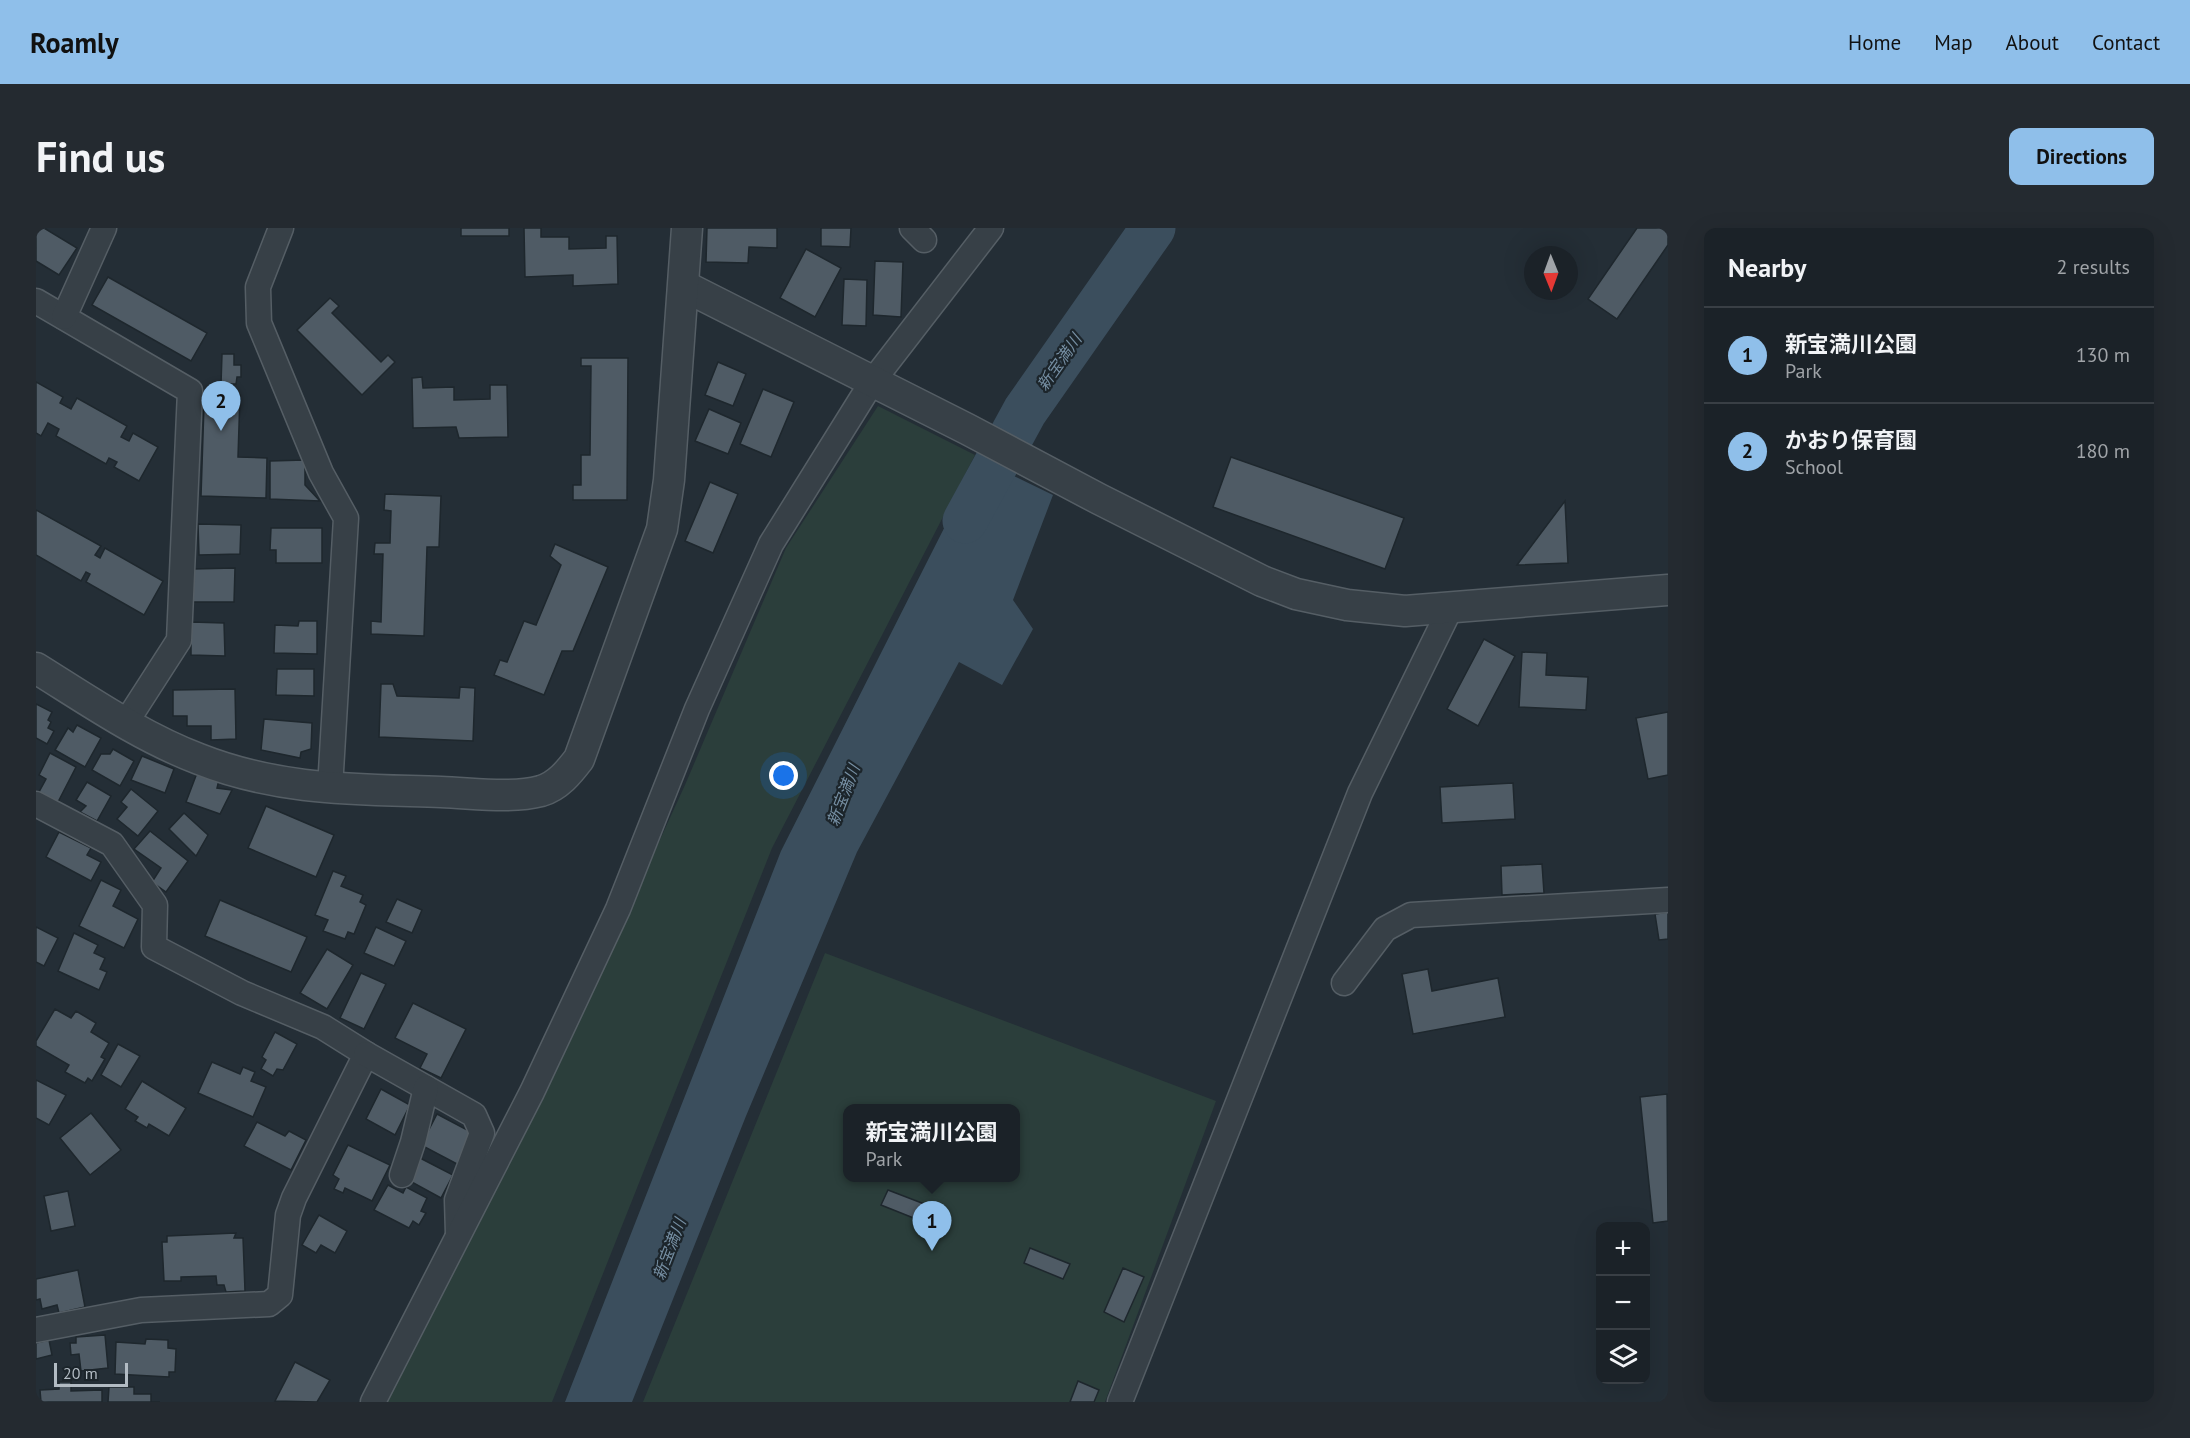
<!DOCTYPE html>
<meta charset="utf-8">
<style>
:root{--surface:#1b2228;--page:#242a30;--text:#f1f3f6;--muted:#a0a4a8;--line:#393f45;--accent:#8fbfea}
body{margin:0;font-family:"PT Sans","Noto Sans JP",sans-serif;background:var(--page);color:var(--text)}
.controls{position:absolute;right:18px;bottom:18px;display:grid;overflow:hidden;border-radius:12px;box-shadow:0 6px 24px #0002}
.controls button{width:54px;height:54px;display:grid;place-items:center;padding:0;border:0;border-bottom:2px solid var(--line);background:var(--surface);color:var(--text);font:30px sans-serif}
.compass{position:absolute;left:1488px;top:18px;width:54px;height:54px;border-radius:50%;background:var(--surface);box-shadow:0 6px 24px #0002;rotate:179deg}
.scale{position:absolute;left:18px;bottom:15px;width:74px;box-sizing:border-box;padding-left:6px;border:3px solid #b2bbc3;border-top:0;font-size:16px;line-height:21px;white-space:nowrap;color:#b2bbc3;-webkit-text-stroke:4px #1c252b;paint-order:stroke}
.you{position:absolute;left:748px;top:548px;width:21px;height:21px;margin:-15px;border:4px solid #fff;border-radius:50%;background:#1a73e8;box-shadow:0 0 0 9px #1a73e833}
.badge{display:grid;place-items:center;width:39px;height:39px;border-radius:50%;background:var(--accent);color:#111;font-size:20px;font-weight:700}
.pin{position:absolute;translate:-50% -50px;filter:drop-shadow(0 2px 3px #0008)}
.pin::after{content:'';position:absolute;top:32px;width:21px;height:18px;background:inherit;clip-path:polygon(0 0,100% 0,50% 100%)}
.popup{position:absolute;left:807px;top:876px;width:177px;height:78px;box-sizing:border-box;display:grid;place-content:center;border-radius:12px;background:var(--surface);filter:drop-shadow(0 2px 4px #0005);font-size:20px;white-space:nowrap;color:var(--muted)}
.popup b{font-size:22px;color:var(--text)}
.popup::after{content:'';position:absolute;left:50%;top:100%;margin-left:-12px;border:12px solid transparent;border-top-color:var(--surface)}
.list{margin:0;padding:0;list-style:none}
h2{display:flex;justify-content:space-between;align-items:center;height:78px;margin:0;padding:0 24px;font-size:26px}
h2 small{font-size:20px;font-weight:400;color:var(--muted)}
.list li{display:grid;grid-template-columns:39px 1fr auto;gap:18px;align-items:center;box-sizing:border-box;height:96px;padding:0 24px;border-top:2px solid var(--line)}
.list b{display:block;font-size:22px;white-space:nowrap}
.list p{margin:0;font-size:20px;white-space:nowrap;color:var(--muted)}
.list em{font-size:20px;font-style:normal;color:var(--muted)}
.icon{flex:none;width:33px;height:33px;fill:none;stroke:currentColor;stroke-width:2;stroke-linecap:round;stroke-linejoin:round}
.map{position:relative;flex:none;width:1632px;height:1174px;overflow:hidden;border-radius:12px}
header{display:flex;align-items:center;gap:36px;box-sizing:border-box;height:84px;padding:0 30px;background:var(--accent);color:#111}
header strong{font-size:28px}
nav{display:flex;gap:33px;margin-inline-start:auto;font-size:21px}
.intro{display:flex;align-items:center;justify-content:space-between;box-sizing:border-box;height:144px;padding:0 36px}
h1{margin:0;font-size:42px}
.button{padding:15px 27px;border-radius:12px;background:var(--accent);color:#111;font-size:21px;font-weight:700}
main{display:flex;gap:36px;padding:0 36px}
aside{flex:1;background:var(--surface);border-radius:12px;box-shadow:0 6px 24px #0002}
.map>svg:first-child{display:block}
</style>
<header>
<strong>Roamly</strong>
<nav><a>Home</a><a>Map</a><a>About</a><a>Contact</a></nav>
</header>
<div class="intro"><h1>Find us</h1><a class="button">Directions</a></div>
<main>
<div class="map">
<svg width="1632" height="1174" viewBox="0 0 1632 1174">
<rect width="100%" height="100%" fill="#242e36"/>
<!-- green -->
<g fill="#2b3e3b" fill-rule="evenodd">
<path d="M 842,178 L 939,227 L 736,620 L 516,1174 L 345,1174 L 501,880 L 649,557 L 750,320 Z"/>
<path d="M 789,725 L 1180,873 L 1069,1174 L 607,1174 ZM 812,880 L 980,880 L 980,950 L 812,950 Z"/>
</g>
<!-- water -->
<path fill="#3b4e5d" d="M 943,231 L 1017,267 L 977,372 L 997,401 L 966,457 L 923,434 L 821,624 L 710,888 L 596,1174 L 529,1174 L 745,623 Z"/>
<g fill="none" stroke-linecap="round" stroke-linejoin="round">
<!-- river -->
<path stroke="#3b4e5d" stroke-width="45" d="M 929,293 L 989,183 L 1117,0"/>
</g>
<!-- building -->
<g fill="#4f5b65" stroke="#1e272d" stroke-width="1.5">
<path d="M 0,0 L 8,0 L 41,20 L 23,47 L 0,33 Z"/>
<rect x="425" y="0" width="48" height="8"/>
<path d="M 488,0 L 505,0 L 505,9 L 533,9 L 533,21 L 570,20 L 570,8 L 581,8 L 582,56 L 537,58 L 537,47 L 489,49 Z"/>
<path d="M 671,0 L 741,0 L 741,20 L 713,19 L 712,35 L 670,34 Z"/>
<path d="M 785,0 L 815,0 L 814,19 L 785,18 Z"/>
<path d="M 1601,0 L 1632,0 L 1632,17 L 1581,91 L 1552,71 Z"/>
<path d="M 770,21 L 805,40 L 779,89 L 744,70 Z"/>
<path d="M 839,33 L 867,34 L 865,89 L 837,87 Z"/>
<path d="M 72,49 L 171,105 L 155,133 L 56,77 Z"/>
<path d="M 808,51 L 831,52 L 830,98 L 806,97 Z"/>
<path d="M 294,70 L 303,78 L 296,85 L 345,134 L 352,127 L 359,134 L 326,167 L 261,102 Z"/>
<path d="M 186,126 L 198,126 L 198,137 L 205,137 L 205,149 L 201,149 L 200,156 L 185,156 Z"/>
<path d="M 545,130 L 592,130 L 591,272 L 537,272 L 537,257 L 545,257 L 545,227 L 554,227 L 555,138 L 545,138 Z"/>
<path d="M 682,134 L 710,146 L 697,178 L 669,167 Z"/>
<path d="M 386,149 L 387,160 L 418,159 L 418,172 L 454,171 L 454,157 L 471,157 L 472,209 L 423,210 L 420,199 L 377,200 L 376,150 Z"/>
<path d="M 0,154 L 27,169 L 24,175 L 35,181 L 41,170 L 91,198 L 85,209 L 93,213 L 97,205 L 122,219 L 103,253 L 78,239 L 81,234 L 73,230 L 70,236 L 20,208 L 23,201 L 12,195 L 5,208 L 0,205 Z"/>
<path d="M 727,161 L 758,174 L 735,229 L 704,216 Z"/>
<path d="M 186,166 L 204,167 L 202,229 L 231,230 L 230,270 L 165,268 L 168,177 L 185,177 Z"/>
<path d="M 673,181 L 705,195 L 692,226 L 659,213 Z"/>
<path d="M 1195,229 L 1368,290 L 1349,341 L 1177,279 Z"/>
<path d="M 269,232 L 269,257 L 284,273 L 234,271 L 234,233 Z"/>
<path d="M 674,254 L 702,266 L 677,325 L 649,313 Z"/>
<path d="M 349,266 L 405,268 L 403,319 L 391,319 L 388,408 L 335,406 L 335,393 L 345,394 L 347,326 L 338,326 L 339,315 L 354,315 L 355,283 L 348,282 Z"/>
<path d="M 1529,273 L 1532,335 L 1481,337 Z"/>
<path d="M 0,282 L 65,318 L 59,327 L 64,330 L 69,320 L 127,353 L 108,387 L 50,354 L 54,346 L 50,344 L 45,353 L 0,327 Z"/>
<path d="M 162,296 L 205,297 L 204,326 L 163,327 Z"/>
<path d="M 235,300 L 286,300 L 286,335 L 240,335 L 240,322 L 234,322 Z"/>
<path d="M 519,316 L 572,339 L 537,423 L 526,423 L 508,467 L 458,447 L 464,432 L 471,434 L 488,393 L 500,397 L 525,337 L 514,328 Z"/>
<path d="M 199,340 L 198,374 L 154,374 L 156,341 Z"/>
<path d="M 263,393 L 281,393 L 281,426 L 238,425 L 239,397 L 262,398 Z"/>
<path d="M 155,394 L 188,395 L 189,428 L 155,427 Z"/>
<path d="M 1448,411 L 1479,428 L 1442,498 L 1411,481 Z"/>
<path d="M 1486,424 L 1511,425 L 1510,447 L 1552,449 L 1550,482 L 1483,479 Z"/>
<path d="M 241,441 L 278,441 L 278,468 L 240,467 Z"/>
<path d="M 345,456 L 357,456 L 361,468 L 423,470 L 424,459 L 439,460 L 437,513 L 343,509 Z"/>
<path d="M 199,461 L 200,511 L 175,512 L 175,498 L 151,498 L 151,488 L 137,488 L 137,462 Z"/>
<path d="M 0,476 L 16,484 L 12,492 L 15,494 L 12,500 L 18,503 L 11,516 L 0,510 Z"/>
<path d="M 1632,484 L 1632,547 L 1612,551 L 1600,490 Z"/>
<path d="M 228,491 L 276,495 L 275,521 L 265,524 L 264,530 L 225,522 Z"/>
<path d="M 41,497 L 65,510 L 49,539 L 19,522 L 32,500 L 37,504 Z"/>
<path d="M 77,521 L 98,533 L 84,558 L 56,542 L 65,526 L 74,526 Z"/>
<path d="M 14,525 L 40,539 L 22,574 L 3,564 L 10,551 L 3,547 Z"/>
<path d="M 106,528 L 138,541 L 129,565 L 95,552 Z"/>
<path d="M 161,545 L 183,552 L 181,560 L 196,562 L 184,586 L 150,574 Z"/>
<path d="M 51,554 L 75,568 L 61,593 L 44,584 L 50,578 L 40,572 Z"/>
<path d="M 1477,555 L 1479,591 L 1406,595 L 1404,559 Z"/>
<path d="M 95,561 L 122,583 L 102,608 L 81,591 L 91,579 L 85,574 Z"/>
<path d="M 230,578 L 298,607 L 280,649 L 212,620 Z"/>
<path d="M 148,585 L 172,607 L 160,628 L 133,601 Z"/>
<path d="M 114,603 L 152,633 L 130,664 L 116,654 L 125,640 L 98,621 Z"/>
<path d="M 23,604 L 55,620 L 51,627 L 65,634 L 55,653 L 10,629 Z"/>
<path d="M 1506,636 L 1508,665 L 1466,667 L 1465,638 Z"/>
<path d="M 297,643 L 310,648 L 305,658 L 327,667 L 324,674 L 330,677 L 318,706 L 312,704 L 309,711 L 287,703 L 292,692 L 279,687 Z"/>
<path d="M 65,652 L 85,662 L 77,678 L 102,691 L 88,720 L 43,698 Z"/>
<path d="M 361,671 L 386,682 L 376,705 L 350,694 Z"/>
<path d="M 184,672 L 271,709 L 255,744 L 169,708 Z"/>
<path d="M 1632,684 L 1632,711 L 1623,712 L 1619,686 Z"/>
<path d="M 0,699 L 22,710 L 8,738 L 0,734 Z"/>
<path d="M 340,699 L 370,713 L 358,738 L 328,725 Z"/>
<path d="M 38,705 L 62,717 L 58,725 L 69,730 L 64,741 L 71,744 L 63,762 L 22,743 Z"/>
<path d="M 291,721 L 317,737 L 291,781 L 264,765 Z"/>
<path d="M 1392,741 L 1396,763 L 1462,750 L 1469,789 L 1377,806 L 1366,746 Z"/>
<path d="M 325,745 L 350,756 L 328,801 L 304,790 Z"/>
<path d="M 377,775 L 430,801 L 405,850 L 384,840 L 391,826 L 359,810 Z"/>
<path d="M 19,781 L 35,790 L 40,783 L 60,795 L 55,804 L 73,815 L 65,829 L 69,831 L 56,853 L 52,850 L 49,855 L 29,844 L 33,837 L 0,818 L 0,813 Z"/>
<path d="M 239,804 L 261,816 L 247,842 L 241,841 L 237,848 L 225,841 L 230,832 L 226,829 Z"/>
<path d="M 82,816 L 104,828 L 85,859 L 65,847 Z"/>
<path d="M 176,834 L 204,846 L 207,839 L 219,844 L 215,853 L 230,859 L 217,889 L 162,865 Z"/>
<path d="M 0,852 L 30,867 L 13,897 L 0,890 Z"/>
<path d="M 106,853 L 150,880 L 133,908 L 113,896 L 111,900 L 99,893 L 102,889 L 89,881 Z"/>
<path d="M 345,861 L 374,877 L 359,907 L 330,891 Z"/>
<path d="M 1631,866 L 1632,993 L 1617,995 L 1604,869 Z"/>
<path d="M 55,885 L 85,922 L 54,947 L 24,910 Z"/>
<path d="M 401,886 L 437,905 L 421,936 L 385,917 Z"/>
<path d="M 221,894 L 249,908 L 253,903 L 270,912 L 255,942 L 208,918 Z"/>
<path d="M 312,917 L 354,937 L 336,973 L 309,960 L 307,965 L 298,961 L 303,951 L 297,947 Z"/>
<path d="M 384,930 L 417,947 L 405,970 L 372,952 Z"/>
<path d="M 352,957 L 367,965 L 370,959 L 391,970 L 385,983 L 390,985 L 383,997 L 377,993 L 373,1000 L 338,982 Z"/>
<path d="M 852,962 L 891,977 L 885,993 L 845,977 Z"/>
<path d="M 32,963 L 39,998 L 15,1003 L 8,968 Z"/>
<path d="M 283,987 L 311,1003 L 299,1025 L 285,1017 L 280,1025 L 266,1017 Z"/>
<path d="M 200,1005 L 198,1010 L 207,1010 L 209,1063 L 190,1064 L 188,1057 L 181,1057 L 180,1048 L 145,1049 L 145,1053 L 128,1053 L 126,1014 L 131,1014 L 131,1008 Z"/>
<path d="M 994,1020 L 1034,1036 L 1027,1051 L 988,1035 Z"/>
<path d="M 1087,1040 L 1108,1049 L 1088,1094 L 1068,1084 Z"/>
<path d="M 42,1042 L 49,1079 L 23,1085 L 21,1077 L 6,1081 L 4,1071 L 0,1072 L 0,1051 Z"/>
<path d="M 69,1107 L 72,1140 L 45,1143 L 43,1126 L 35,1127 L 34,1115 L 40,1115 L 40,1109 Z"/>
<path d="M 110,1111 L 132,1112 L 132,1120 L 140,1121 L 139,1144 L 133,1144 L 133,1149 L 79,1146 L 80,1114 L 109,1116 Z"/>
<path d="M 13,1112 L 16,1127 L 0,1131 L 0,1115 Z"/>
<path d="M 259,1134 L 294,1152 L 281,1174 L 239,1173 Z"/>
<path d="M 1042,1153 L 1063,1162 L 1058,1174 L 1034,1174 Z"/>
<path d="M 23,1154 L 35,1154 L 35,1163 L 66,1162 L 66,1174 L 5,1174 L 4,1162 L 23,1161 Z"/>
<path d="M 73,1159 L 98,1159 L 98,1166 L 115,1166 L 115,1174 L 124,1174 L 72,1174 Z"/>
</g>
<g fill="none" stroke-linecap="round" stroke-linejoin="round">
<defs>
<g id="minor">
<path d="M 245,0 L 222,59 L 223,95 L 285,245 L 310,290 L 294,560"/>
<path d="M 876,0 L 888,12"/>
<path d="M 0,73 L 154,163 L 143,412 L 89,496"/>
<path d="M 28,89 L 68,0"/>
<path d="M 0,576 L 76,616 L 119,677 L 118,719 L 206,765 L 287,799 L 330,826 L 258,970 L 252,987 L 244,1067 L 233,1076 L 105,1082 L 0,1102"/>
<path d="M 1308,755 L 1349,701 L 1375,687 L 1632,672"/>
<path d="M 330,826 L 438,887 L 446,905 L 421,972 L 422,1006"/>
<path d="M 366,947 L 377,914 L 390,860"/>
<path d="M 337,1174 L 496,864 L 582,681 L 661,481 L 735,316 L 836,154 L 955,0"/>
<path d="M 1084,1174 L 1324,565 L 1414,381"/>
</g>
<g id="tertiary">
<path d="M 648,58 L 931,201 L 1063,271 L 1226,353 L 1260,366 L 1311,377 L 1369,383 L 1632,362"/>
<path d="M 0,440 C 53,473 105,509 163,531 C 244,563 320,561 405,564 C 437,565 474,571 505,563 C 522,558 533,544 543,531 L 626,301 L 633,252 L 651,0"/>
</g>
</defs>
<!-- minor casing -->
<use href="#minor" stroke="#555e65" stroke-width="27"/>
<!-- tertiary casing -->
<use href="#tertiary" stroke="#555e65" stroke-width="33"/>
<!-- minor -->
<use href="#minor" stroke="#374047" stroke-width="24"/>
<!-- tertiary -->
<use href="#tertiary" stroke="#374047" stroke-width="30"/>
</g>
<g text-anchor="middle" stroke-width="4.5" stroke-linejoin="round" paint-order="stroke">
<!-- water labels -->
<g font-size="16" font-style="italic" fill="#768fa3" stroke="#1c252b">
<text transform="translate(1023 134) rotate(-55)" y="6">新宝満川</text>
<text transform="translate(807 567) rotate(-69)" y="6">新宝満川</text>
<text transform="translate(633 1021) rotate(-69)" y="6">新宝満川</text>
</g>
</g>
</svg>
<div class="controls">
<button>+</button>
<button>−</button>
<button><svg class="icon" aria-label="layers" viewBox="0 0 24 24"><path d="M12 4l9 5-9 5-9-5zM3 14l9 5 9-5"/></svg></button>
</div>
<svg class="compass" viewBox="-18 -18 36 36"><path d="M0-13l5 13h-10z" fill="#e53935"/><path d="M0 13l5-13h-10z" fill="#a0a4a8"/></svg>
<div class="scale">20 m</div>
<div class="you"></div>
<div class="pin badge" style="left:896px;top:1023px">1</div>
<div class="popup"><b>新宝満川公園</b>Park</div>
<div class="pin badge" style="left:185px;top:203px">2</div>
</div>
<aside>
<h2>Nearby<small>2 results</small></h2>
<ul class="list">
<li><span class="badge">1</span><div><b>新宝満川公園</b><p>Park</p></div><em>130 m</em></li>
<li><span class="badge">2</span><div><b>かおり保育園</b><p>School</p></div><em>180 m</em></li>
</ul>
</aside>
</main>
